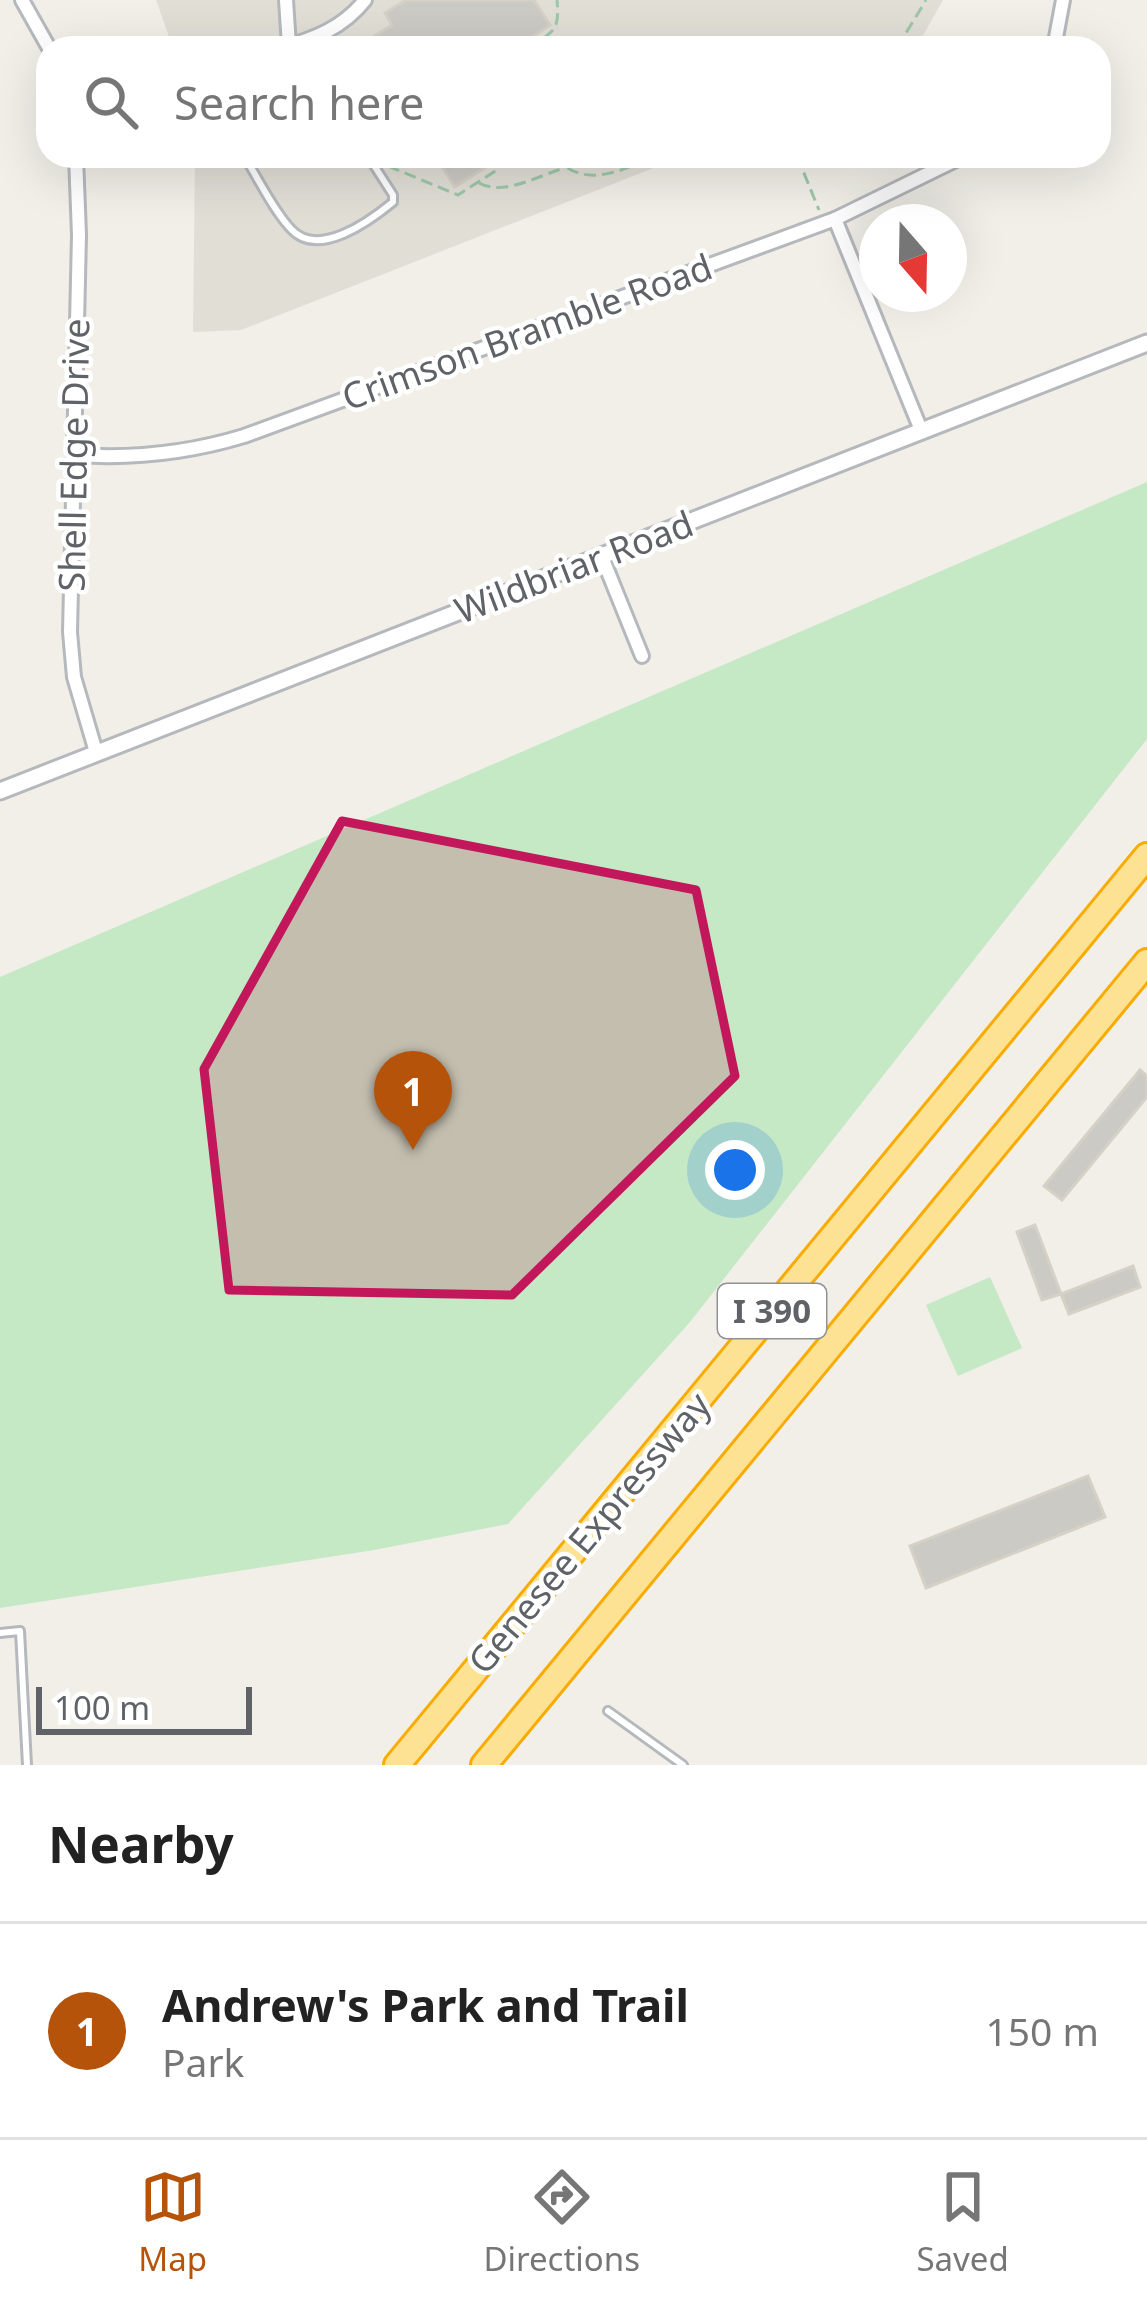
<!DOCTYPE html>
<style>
:root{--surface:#fff;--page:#f6f6f6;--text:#222;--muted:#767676;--line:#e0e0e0;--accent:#b45309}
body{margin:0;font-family:"Noto Sans",sans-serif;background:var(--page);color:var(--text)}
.compass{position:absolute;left:859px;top:204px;width:108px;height:108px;border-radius:50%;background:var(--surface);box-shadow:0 12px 48px #0002;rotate:160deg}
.scale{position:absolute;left:36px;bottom:30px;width:216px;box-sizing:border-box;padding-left:12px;border:6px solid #5f6368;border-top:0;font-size:33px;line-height:42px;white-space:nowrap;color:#5f6368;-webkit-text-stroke:9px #fff;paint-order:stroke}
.you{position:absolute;left:735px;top:1170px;width:42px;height:42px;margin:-30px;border:9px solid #fff;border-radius:50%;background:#1a73e8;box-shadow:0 0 0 18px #1a73e833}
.badge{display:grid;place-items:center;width:78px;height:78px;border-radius:50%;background:var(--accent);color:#fff;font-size:39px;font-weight:700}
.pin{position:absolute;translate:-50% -99px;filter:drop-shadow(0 3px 6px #0008)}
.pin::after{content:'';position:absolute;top:63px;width:42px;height:36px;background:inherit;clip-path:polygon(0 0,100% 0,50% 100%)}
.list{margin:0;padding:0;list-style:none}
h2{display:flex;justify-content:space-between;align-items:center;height:156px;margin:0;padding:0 48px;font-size:51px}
h2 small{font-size:39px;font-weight:400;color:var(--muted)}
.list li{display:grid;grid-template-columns:78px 1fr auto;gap:36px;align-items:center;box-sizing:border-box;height:216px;padding:0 48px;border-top:3px solid var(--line)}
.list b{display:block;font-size:45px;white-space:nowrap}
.list p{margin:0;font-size:39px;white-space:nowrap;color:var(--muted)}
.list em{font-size:39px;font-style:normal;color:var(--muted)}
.icon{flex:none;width:66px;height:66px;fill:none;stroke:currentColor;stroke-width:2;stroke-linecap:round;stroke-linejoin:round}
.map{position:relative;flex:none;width:1147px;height:1765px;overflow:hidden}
.search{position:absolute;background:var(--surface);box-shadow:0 12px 48px #0002;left:36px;right:36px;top:36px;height:132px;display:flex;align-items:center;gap:30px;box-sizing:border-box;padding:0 42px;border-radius:36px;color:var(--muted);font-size:45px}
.sheet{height:372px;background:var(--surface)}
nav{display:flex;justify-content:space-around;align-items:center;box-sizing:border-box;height:168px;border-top:3px solid var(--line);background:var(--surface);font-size:33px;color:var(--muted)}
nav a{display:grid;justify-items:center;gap:6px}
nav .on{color:var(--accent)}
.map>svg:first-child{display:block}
</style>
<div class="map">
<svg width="1147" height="1765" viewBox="0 0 1147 1765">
<rect width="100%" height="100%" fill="#f1efe8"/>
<!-- education -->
<g fill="#e1ded6">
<path d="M 156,0 L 943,0 L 916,48 L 173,48 Z"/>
<path d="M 195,156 L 684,156 L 241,330 L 193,332 Z"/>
</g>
<!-- green -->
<g fill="#c5e8c5">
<path d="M 1147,482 L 1147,739 L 690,1322 L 508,1524 L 374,1550 L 0,1608 L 0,977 Z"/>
<path d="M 990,1277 L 1022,1348 L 958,1376 L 926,1305 Z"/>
</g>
<!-- building -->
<g fill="#cccac5" stroke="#d6d1c6" stroke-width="3">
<path d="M 406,0 L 534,0 L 550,25 L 515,48 L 460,48 L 453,37 L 436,48 L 355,48 L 392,25 L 385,13 Z"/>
<path d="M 435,156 L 488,156 L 492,163 L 455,187 Z"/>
<path d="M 1140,1070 L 1147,1076 L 1147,1097 L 1062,1200 L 1044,1186 Z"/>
<path d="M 1035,1225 L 1061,1294 L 1042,1300 L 1017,1232 Z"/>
<path d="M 1133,1266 L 1140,1287 L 1069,1314 L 1061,1294 Z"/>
<path d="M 1088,1476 L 1105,1517 L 926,1588 L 910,1546 Z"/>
</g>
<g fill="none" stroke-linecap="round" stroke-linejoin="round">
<defs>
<g id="service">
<path d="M 244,156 C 258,178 273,210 291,229 C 318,259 370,221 393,202 L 393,195 L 368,156"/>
<path d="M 0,1633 L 20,1631 L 27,1765"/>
<path d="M 608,1711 L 683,1765"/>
</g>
<g id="minor">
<path d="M 22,0 L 49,48"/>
<path d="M 286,0 L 289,46"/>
<path d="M 281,48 C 314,39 343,28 365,0"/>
<path d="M 1054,48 L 1063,0"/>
<path d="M 76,156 L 79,235 L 70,632 L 74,677 L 96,752"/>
<path d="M 835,219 L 921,430"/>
<path d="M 76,455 C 134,459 188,453 244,436 L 835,219 L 964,156"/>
<path d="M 602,557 L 642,656"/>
</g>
<path id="tertiary" d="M 0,791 L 1147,343"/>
<g id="motorway">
<path d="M 397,1765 L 1147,856"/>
<path d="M 484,1765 L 1147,962"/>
</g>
</defs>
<!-- service casing -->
<use href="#service" stroke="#b5b8bc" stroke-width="12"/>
<!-- minor casing -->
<use href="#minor" stroke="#b5b8bc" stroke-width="18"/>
<!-- tertiary casing -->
<use href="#tertiary" stroke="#b5b8bc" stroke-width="21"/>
<!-- motorway casing -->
<use href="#motorway" stroke="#f9ab00" stroke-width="30"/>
<!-- path -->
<g stroke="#9cc7a9" stroke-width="3" stroke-dasharray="12 6" stroke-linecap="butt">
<path d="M 529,48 C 553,31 560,32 557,0"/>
<path d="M 897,48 L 926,0"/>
<path d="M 554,156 C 584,191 621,170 657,156"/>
<path d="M 797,156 L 819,210"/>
<path d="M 388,166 L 458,195 L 497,170 L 502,156"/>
<path d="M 479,183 C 503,196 536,177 561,169"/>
</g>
<!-- service -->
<use href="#service" stroke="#fff" stroke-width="6"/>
<!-- minor -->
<use href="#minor" stroke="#fff" stroke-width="12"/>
<!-- tertiary -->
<use href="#tertiary" stroke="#fff" stroke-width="15"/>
<!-- motorway -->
<use href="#motorway" stroke="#fde293" stroke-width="24"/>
</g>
<!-- marked area -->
<path fill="#c2185b" fill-opacity="0.2" stroke="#c2185b" stroke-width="9" stroke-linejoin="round" d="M 342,821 L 696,890 L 735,1076 L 512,1295 L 229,1290 L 204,1069 Z"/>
<g text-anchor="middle" stroke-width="9" stroke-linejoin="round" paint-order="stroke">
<!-- shield labels -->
<rect fill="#fff" stroke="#8f9295" stroke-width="3" x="718" y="1284" width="108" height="54" rx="9"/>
<g font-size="33" font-weight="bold" fill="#5f6368">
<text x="772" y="1323">I 390</text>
</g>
<!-- street labels -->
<g font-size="36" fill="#5f6368" stroke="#fff">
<text transform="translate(527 332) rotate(-20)" y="13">Crimson Bramble Road</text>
<text transform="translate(74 455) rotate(-89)" y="13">Shell Edge Drive</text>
<text transform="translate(574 567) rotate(-21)" y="13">Wildbriar Road</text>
<text transform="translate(589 1533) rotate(-50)" y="13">Genesee Expressway</text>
</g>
</g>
</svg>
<svg class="compass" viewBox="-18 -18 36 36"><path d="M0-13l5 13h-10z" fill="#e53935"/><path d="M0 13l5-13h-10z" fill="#767676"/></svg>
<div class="scale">100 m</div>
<div class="you"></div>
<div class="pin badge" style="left:413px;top:1150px">1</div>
<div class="search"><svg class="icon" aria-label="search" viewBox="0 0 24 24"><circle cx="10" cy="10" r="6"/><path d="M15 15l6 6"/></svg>Search here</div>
</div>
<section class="sheet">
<h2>Nearby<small></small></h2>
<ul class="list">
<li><span class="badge">1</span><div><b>Andrew's Park and Trail</b><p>Park</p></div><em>150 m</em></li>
</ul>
</section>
<nav>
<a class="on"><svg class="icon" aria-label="map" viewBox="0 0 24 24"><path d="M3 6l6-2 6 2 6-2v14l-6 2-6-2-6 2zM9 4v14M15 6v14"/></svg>Map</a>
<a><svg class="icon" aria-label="directions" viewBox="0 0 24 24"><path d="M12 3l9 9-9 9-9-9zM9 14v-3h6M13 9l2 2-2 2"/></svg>Directions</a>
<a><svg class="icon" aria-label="saved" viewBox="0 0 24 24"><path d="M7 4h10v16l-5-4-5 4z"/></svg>Saved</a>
</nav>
